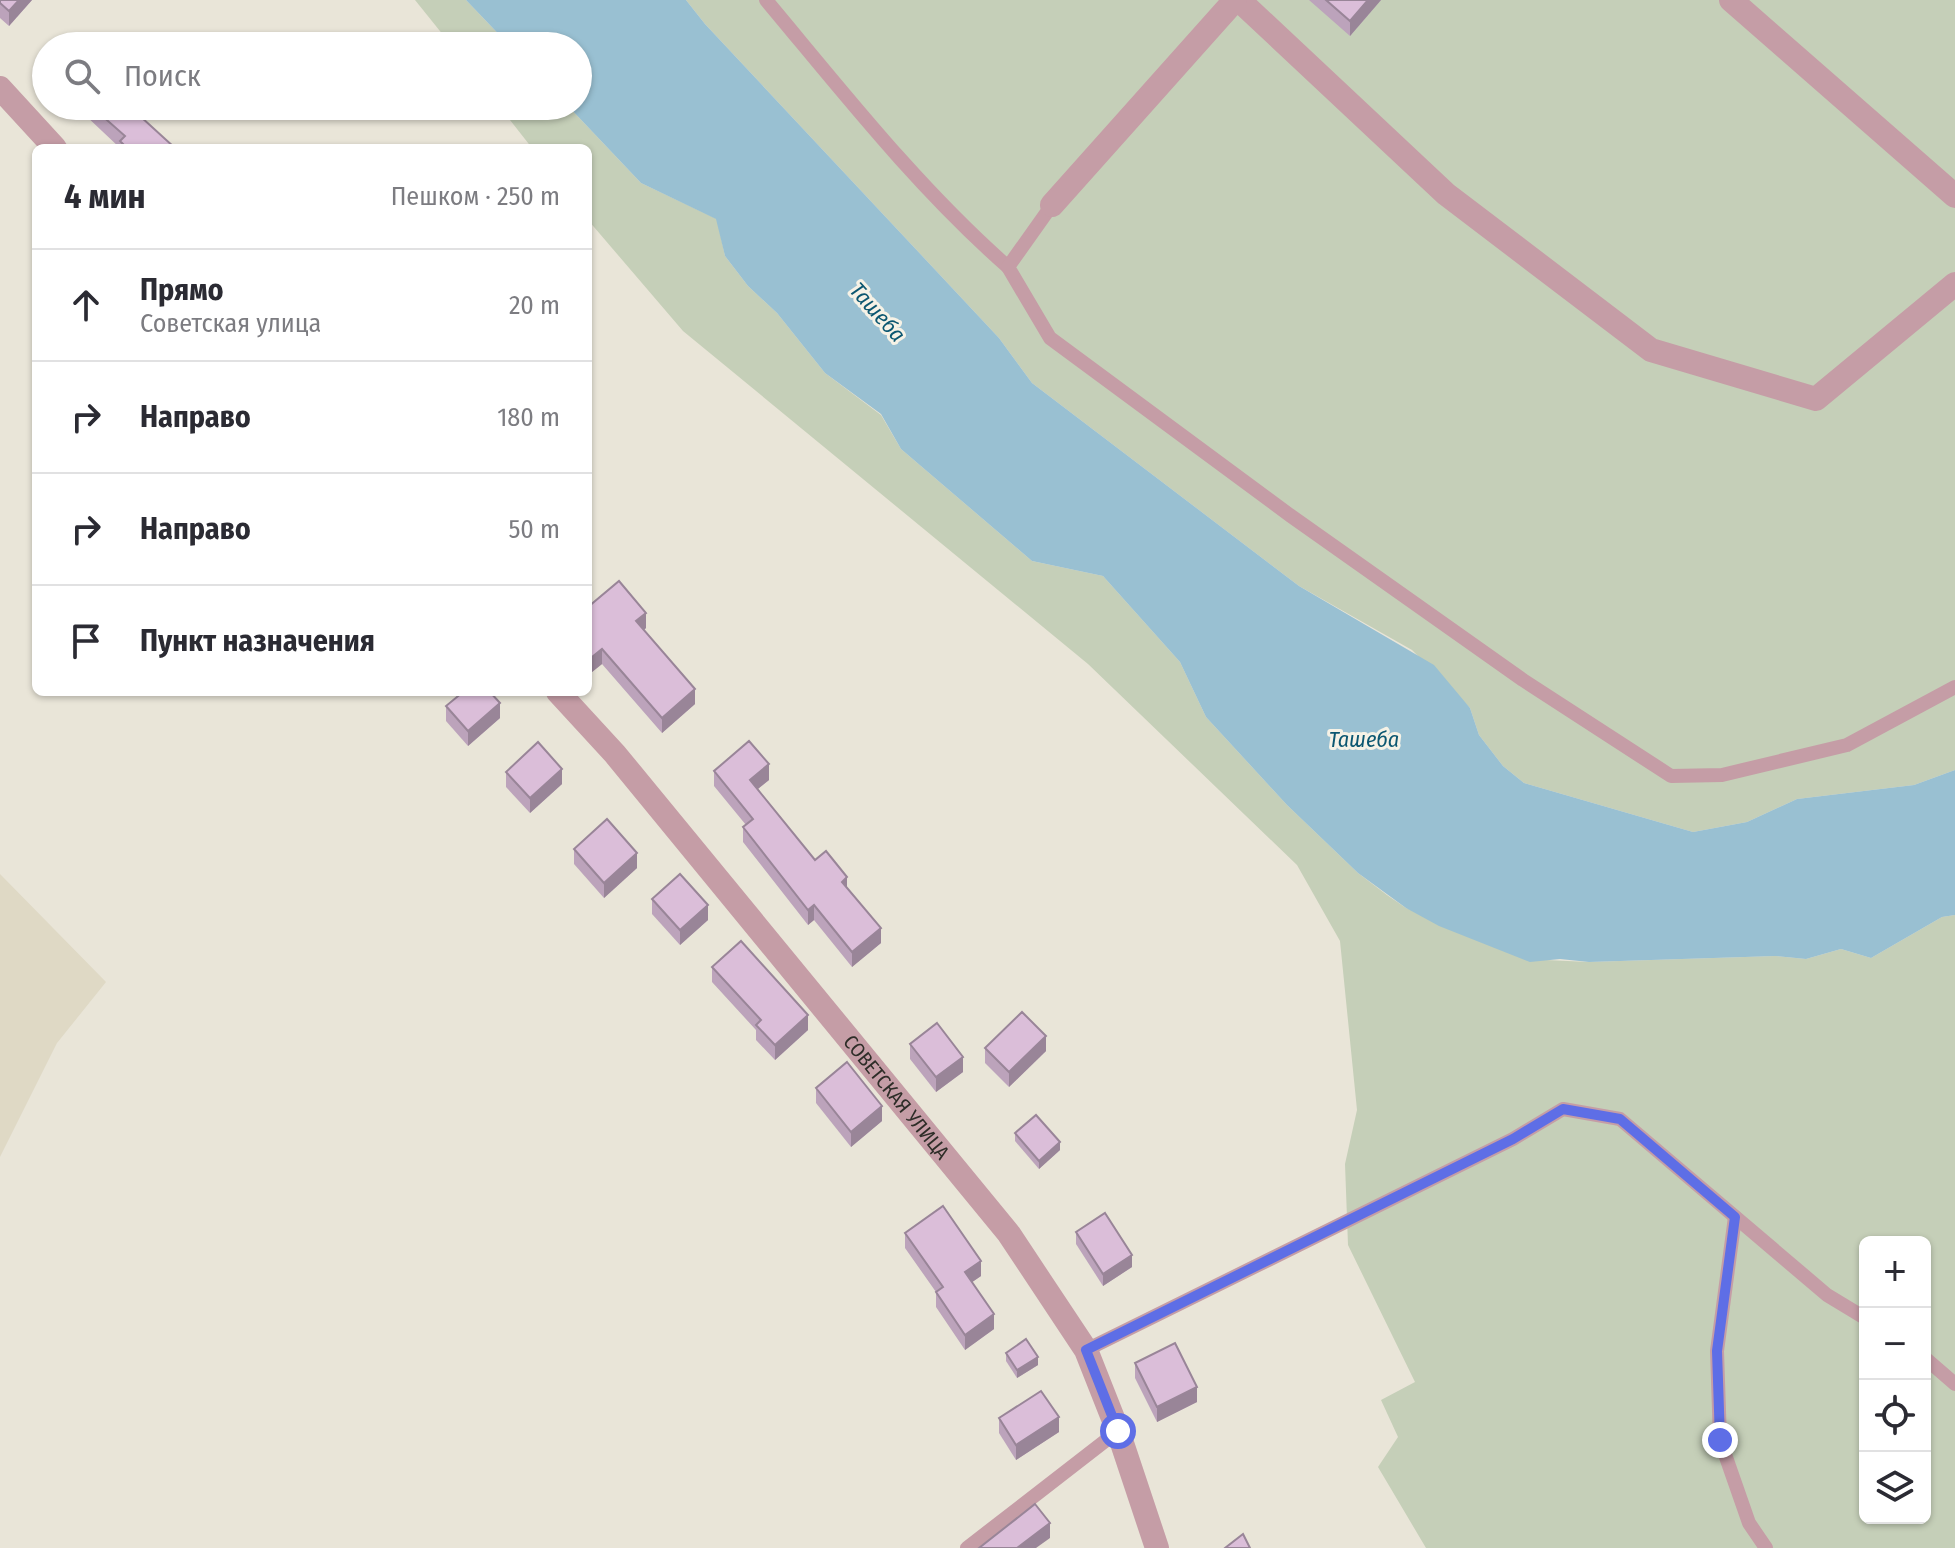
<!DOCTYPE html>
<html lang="ru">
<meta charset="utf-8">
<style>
:root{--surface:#fff;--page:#f2f2f3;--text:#2b2b33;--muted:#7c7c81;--line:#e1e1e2}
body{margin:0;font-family:"Fira Sans Condensed",sans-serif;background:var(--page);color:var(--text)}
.controls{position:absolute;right:24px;bottom:24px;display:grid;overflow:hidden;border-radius:12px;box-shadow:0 2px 6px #0004}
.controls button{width:72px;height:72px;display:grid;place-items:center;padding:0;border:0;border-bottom:2px solid var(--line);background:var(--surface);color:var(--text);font:40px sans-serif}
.stop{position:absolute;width:24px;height:24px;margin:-18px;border:6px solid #5e6ee6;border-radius:50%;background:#fff}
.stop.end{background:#5e6ee6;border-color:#fff;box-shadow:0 2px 8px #0008}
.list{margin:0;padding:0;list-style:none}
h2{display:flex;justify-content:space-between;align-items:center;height:104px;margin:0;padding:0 32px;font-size:34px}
h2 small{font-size:26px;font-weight:400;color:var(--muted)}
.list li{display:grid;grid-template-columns:52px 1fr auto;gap:24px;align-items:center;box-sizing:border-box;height:112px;padding:0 32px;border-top:2px solid var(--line)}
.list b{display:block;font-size:30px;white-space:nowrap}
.list p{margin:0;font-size:26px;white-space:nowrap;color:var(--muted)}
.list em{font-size:26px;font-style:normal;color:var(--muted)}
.icon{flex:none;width:44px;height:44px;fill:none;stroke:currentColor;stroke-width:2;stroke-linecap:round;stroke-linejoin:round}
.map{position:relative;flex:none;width:1955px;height:1548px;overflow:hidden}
.search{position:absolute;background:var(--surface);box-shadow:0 2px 6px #0004;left:32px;top:32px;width:560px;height:88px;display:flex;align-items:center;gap:20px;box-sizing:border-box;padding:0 28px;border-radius:44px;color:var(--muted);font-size:30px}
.panel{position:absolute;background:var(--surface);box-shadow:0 2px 6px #0004;left:32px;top:144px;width:560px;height:552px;border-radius:12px}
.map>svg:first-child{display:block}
</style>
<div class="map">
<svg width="1955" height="1548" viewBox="0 0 1955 1548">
<rect width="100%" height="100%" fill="#e9e5d8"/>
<!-- built -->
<path fill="#dfd9c5" d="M 0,874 L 106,982 L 57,1043 L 0,1157 Z"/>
<!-- green -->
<g fill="#c5cfb8" fill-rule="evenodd">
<path d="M 415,0 L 466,0 L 510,46 L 452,46 Z"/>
<path d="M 686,0 L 1955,0 L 1955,770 L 1914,785 L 1797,799 L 1747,822 L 1693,832 L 1524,783 L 1503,766 L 1479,735 L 1470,708 L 1412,650 L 1299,586 L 1032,383 L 999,338 L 705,24 Z"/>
<path d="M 499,106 L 568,106 L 641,183 L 717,219 L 725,256 L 748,286 L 777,313 L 825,373 L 881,415 L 901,449 L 1032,561 L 1103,576 L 1180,662 L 1206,717 L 1287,805 L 1358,873 L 1387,895 L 1406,908 L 1546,960 L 1589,962 L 1776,956 L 1806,959 L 1841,949 L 1871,958 L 1942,917 L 1955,915 L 1955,1548 L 1426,1548 L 1378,1467 L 1398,1437 L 1381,1400 L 1415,1382 L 1348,1245 L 1345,1164 L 1357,1110 L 1340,941 L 1297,865 L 1088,664 L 683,331 L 588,220 L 588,148 L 532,148 ZM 1865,1242 L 1925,1242 L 1925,1518 L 1865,1518 Z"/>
</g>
<!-- water -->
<path fill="#99c0d2" d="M 466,0 L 686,0 L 705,24 L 999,338 L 1032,383 L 1299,586 L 1434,665 L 1470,708 L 1479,735 L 1503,766 L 1524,783 L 1693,832 L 1747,822 L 1797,799 L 1914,785 L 1955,770 L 1955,915 L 1942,917 L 1871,958 L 1841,949 L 1806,959 L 1776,956 L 1589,962 L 1560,959 L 1530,962 L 1439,926 L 1406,908 L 1358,873 L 1287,805 L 1206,717 L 1180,662 L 1103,576 L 1032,561 L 901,449 L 881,414 L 825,373 L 777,313 L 748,286 L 725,256 L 716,219 L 641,183 L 568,106 L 578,106 L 578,46 L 510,46 Z"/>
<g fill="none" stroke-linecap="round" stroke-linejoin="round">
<!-- service -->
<g stroke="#c59da6" stroke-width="14">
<path d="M 766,0 C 843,92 918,188 1008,267"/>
<path d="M 1052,205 L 1008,267 L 1050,338 L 1291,516 L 1523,680 L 1671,776 L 1722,775 L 1847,745 L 1955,687"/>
<path d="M 1735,1217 L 1717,1351 L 1720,1440 L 1749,1523 L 1766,1548"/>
<path d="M 1086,1350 L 1513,1139 L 1563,1109 L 1620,1119 L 1827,1295 L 1865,1318"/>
<path d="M 1925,1358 L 1955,1384"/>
<path d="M 967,1548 L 1118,1431"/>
</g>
<!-- minor -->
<g stroke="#c59da6" stroke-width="24">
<path d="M 1239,0 L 1446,194 L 1651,350 L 1816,399 L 1955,284"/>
<path d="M 1731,0 L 1955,196"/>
<path d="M 1052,205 L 1235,0"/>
</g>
<!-- tertiary -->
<g stroke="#c59da6" stroke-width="24">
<path d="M 0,88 L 55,148"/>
<path id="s1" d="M 558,692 L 615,754 L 1009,1234 L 1086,1350 L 1118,1431 L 1157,1548"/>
</g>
</g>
<!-- wall -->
<g fill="#bca3bb">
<path d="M 0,0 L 32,0 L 9,26 L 0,18 Z"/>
<path d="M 1309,0 L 1381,0 L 1350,36 Z"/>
<path d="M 84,106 L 134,106 L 132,109 L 175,148 L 120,148 L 84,114 Z"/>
<path d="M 588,607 L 646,628 L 644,630 L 695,704 L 662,733 L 602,664 L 592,672 L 588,667 Z"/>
<path d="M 446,706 L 500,718 L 468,746 L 446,721 Z"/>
<path d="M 714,771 L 769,780 L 758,789 L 815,860 L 847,889 L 881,943 L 852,967 L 814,920 L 808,925 L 743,842 L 743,827 L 746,825 L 714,786 Z"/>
<path d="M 506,772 L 562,784 L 530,813 L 506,787 Z"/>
<path d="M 574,849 L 637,868 L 604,898 L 574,864 Z"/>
<path d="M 652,899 L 708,920 L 680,945 L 652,914 Z"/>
<path d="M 712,967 L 808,1030 L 775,1060 L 756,1040 L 756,1030 L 712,982 Z"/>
<path d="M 910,1044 L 963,1072 L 936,1092 L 910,1059 Z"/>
<path d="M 985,1048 L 1046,1051 L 1009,1087 L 985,1063 Z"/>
<path d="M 816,1088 L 882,1121 L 851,1147 L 816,1103 Z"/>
<path d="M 1015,1133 L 1060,1150 L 1039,1169 L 1015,1141 Z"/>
<path d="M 1076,1232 L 1132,1267 L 1103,1286 L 1076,1244 Z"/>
<path d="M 905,1233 L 981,1276 L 972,1282 L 994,1329 L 965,1350 L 936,1307 L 936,1292 L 905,1248 Z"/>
<path d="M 1006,1353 L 1038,1365 L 1017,1378 L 1006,1361 Z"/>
<path d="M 1135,1363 L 1197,1402 L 1157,1422 L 1135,1378 Z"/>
<path d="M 999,1418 L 1059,1432 L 1016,1460 L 999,1433 Z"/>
</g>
<!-- shaded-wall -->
<g fill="#998598">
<path d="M 19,0 L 32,0 L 9,26 L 9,11 Z"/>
<path d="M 1368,0 L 1381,0 L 1350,36 L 1350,21 Z"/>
<path d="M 646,613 L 646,628 L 636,636 L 636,621 Z"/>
<path d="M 602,649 L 602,664 L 592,672 L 592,657 Z"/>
<path d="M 695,689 L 695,704 L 662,733 L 662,718 Z"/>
<path d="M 500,703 L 500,718 L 468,746 L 468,731 Z"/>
<path d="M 769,764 L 769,780 L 750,795 L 750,780 Z"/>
<path d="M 562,769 L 562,784 L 530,813 L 530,798 Z"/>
<path d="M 637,853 L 637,868 L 604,898 L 604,883 Z"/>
<path d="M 847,877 L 847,892 L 842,882 Z"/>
<path d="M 708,905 L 708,920 L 680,945 L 680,930 Z"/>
<path d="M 814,905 L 814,920 L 808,925 L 808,910 Z"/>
<path d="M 881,928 L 881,943 L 852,967 L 852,952 Z"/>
<path d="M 808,1015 L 808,1030 L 775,1060 L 775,1045 Z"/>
<path d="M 1046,1036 L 1046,1051 L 1009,1087 L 1009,1072 Z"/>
<path d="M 963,1057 L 963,1072 L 936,1092 L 936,1077 Z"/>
<path d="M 882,1106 L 882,1121 L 851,1147 L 851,1132 Z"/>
<path d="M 1060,1142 L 1060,1150 L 1039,1169 L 1039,1161 Z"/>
<path d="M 1132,1255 L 1132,1267 L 1103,1286 L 1103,1274 Z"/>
<path d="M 981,1261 L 981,1276 L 965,1287 L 965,1272 Z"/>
<path d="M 994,1314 L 994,1329 L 965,1350 L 965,1335 Z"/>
<path d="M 1038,1357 L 1038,1365 L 1017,1378 L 1017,1370 Z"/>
<path d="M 1197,1387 L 1197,1402 L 1157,1422 L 1157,1407 Z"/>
<path d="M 1059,1417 L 1059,1432 L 1016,1460 L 1016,1445 Z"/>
<path d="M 1050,1523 L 1050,1538 L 1036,1548 L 1017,1548 Z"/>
</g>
<!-- building -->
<g fill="#dbbed9" stroke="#998598" stroke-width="2">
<path d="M 0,0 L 19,0 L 9,11 L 0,3 Z"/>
<path d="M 1326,0 L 1368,0 L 1350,21 Z"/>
<path d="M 91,106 L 129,106 L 175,148 L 127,148 L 120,141 L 125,136 Z"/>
<path d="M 619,581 L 646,613 L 636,621 L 695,689 L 662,718 L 602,649 L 592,657 L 588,652 L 588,607 Z"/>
<path d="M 463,692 L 490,692 L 500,703 L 468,731 L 446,706 Z"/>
<path d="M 749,741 L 769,764 L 750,780 L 815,860 L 826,851 L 847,877 L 842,882 L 881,928 L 852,952 L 814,905 L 808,910 L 743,827 L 753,819 L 714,771 Z"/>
<path d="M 538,742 L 562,769 L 530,798 L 506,772 Z"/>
<path d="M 607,819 L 637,853 L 604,883 L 574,849 Z"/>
<path d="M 680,874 L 708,905 L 680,930 L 652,899 Z"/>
<path d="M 741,941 L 808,1015 L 775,1045 L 756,1025 L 761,1020 L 712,967 Z"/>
<path d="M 1022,1012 L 1046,1036 L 1009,1072 L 985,1048 Z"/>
<path d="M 937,1023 L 963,1057 L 936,1077 L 910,1044 Z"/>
<path d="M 847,1062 L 882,1106 L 851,1132 L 816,1088 Z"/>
<path d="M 1036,1115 L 1060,1142 L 1039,1161 L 1015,1133 Z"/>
<path d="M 943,1206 L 981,1261 L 965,1272 L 994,1314 L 965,1335 L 936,1292 L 943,1287 L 905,1233 Z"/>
<path d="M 1105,1213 L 1132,1255 L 1103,1274 L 1076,1232 Z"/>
<path d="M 1026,1339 L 1038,1357 L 1017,1370 L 1006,1353 Z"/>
<path d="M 1175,1343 L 1197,1387 L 1157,1407 L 1135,1363 Z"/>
<path d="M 1041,1391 L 1059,1417 L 1016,1445 L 999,1418 Z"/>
<path d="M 1035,1504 L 1050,1523 L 1017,1548 L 979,1548 Z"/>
<path d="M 1243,1534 L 1250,1548 L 1225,1548 Z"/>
</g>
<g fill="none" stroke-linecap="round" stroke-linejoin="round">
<!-- route -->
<path stroke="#5e6ee6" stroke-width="10" d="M 1118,1431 L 1086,1350 L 1513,1139 L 1563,1109 L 1620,1119 L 1735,1217 L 1717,1351 L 1720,1440"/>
</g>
<g text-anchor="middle" stroke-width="6" stroke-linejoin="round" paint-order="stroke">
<!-- street labels -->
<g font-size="20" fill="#2e2d28" stroke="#f6f2e6">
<text dy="7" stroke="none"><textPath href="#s1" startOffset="528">СОВЕТСКАЯ УЛИЦА</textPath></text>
</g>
<!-- water labels -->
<g font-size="22" font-style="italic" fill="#0c5771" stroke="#f6f2e6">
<text transform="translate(878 312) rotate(48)" y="8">Ташеба</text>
<text x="1364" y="747">Ташеба</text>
</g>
</g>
</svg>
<div class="controls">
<button>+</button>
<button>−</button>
<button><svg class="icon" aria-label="locate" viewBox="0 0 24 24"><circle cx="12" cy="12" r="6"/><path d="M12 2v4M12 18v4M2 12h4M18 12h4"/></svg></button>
<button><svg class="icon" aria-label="layers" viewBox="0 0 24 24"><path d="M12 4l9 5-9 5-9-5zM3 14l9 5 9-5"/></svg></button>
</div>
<div class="stop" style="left:1118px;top:1431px"></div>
<div class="stop end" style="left:1720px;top:1440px"></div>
<div class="search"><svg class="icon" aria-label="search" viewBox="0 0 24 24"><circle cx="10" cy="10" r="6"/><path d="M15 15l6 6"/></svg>Поиск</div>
<section class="panel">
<h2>4 мин<small>Пешком · 250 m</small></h2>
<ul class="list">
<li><svg class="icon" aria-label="ahead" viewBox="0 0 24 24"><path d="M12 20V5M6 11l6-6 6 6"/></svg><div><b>Прямо</b><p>Советская улица</p></div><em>20 m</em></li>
<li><svg class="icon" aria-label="right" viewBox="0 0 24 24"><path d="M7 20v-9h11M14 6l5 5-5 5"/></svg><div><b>Направо</b></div><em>180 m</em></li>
<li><svg class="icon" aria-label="right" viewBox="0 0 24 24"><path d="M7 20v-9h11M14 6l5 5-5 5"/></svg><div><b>Направо</b></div><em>50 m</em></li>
<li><svg class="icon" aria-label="arrive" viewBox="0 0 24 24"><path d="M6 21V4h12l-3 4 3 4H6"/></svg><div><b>Пункт назначения</b></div></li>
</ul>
</section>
</div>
